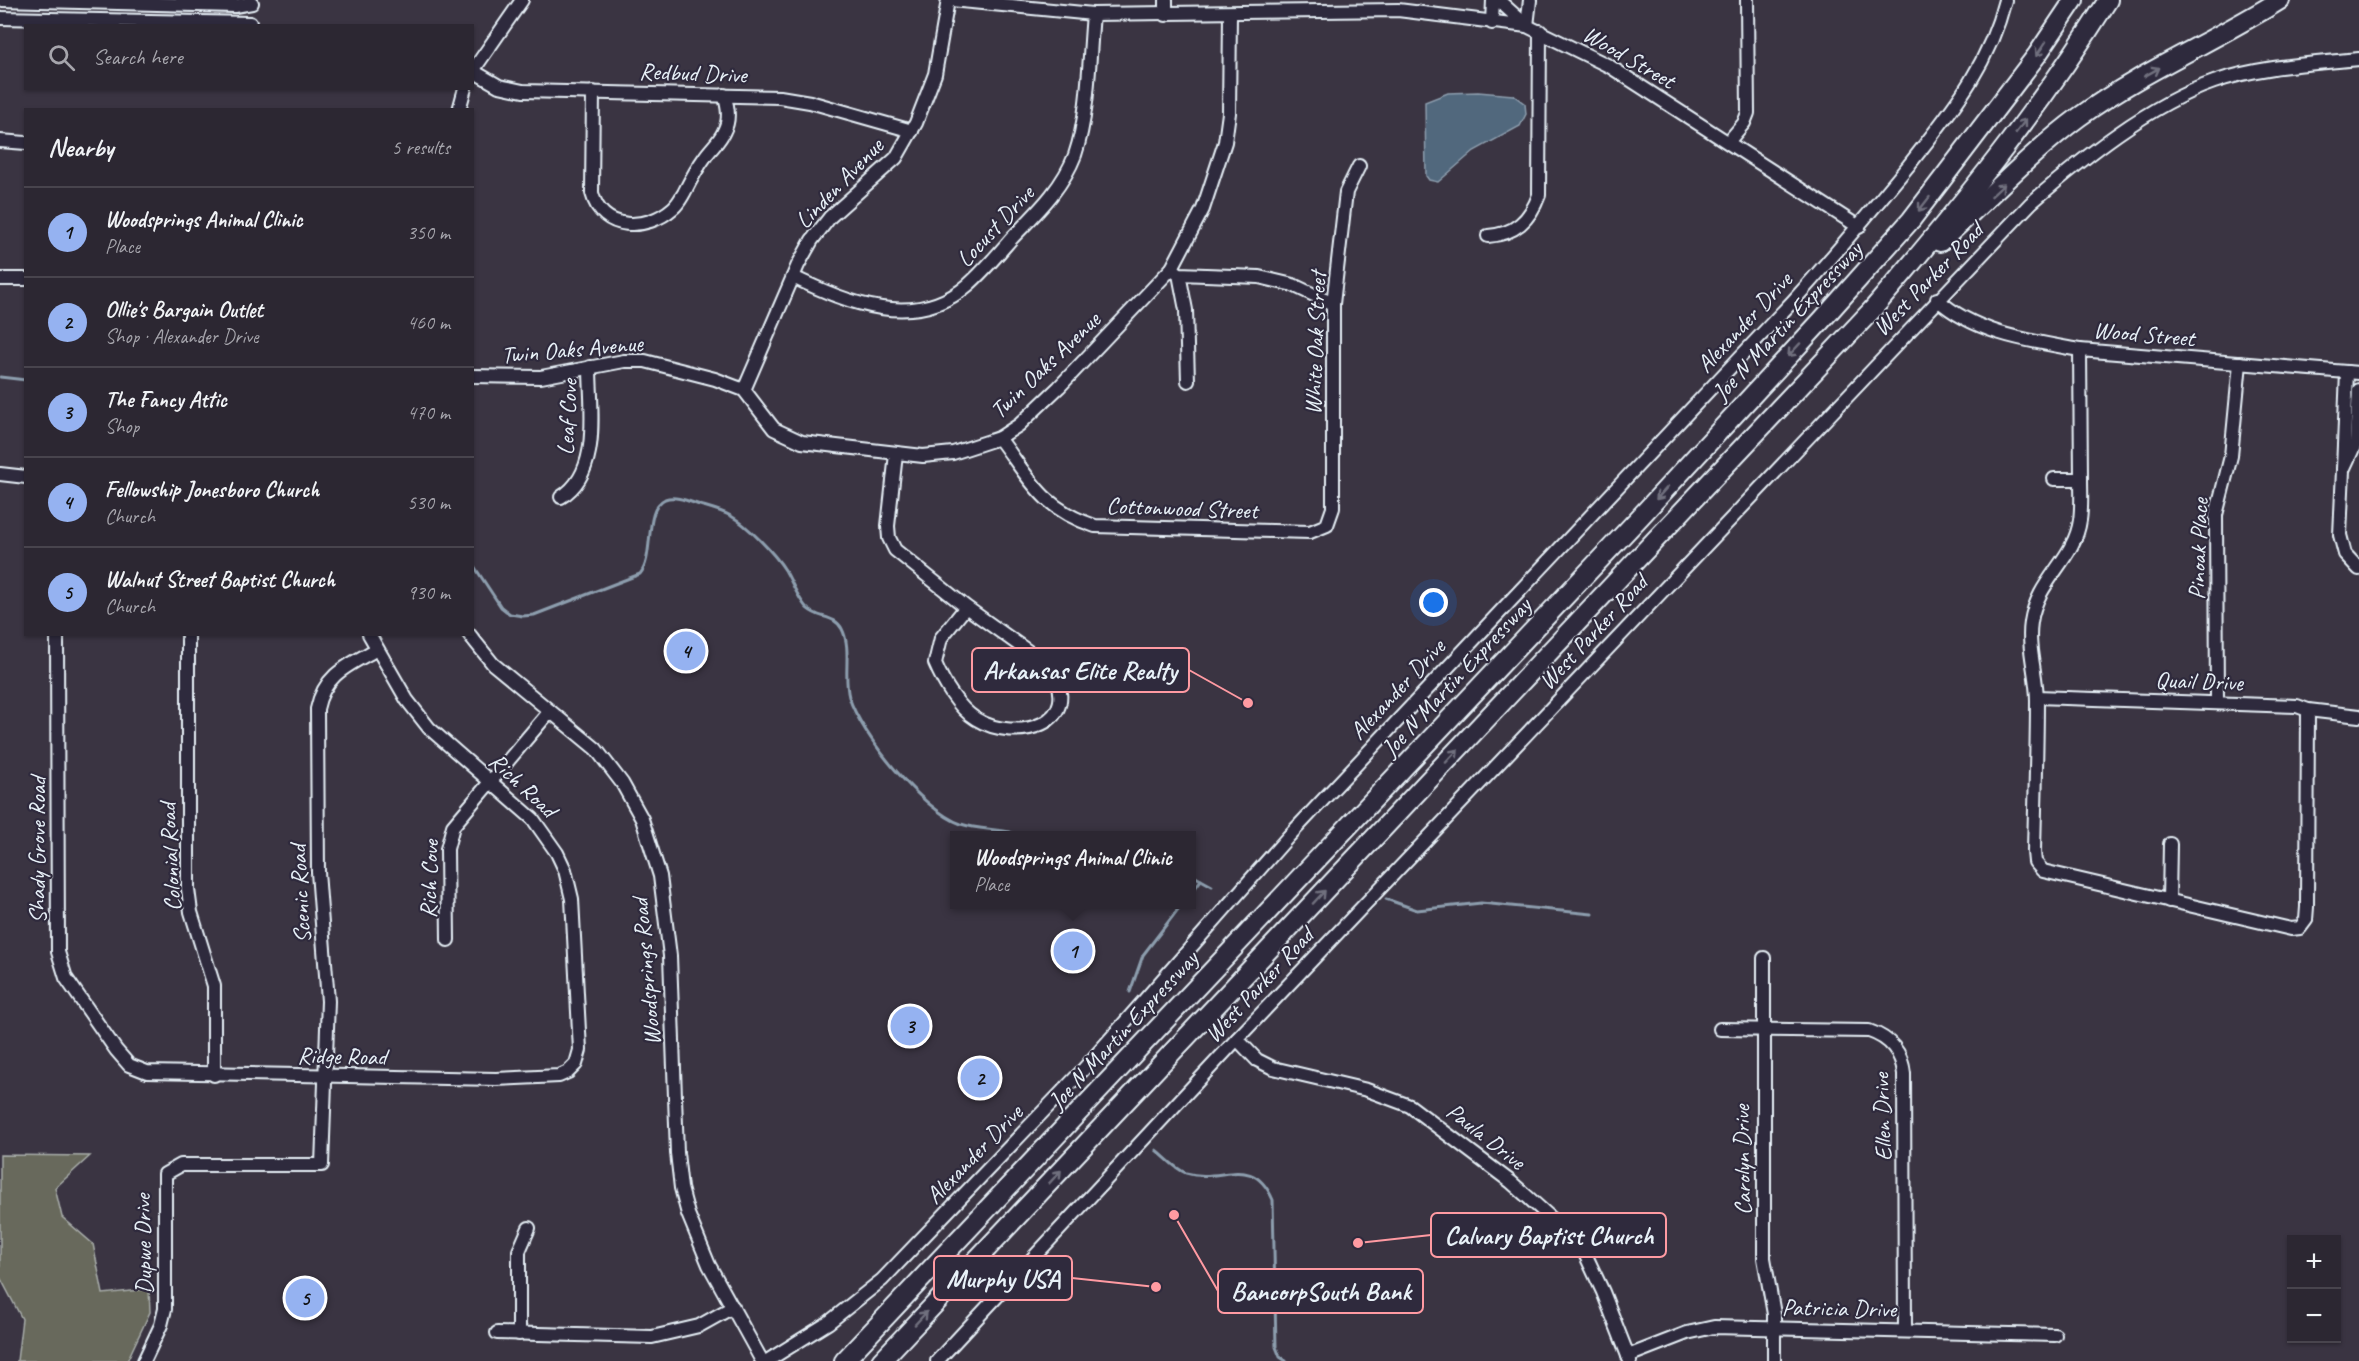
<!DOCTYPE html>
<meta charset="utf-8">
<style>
:root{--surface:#2c2732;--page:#342f3a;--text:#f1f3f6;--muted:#a6a5ac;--line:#48444d;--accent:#95b2f1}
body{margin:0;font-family:Caveat,sans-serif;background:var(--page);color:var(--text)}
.controls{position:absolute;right:18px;bottom:18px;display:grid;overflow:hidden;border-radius:0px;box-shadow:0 2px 4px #0004}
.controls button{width:54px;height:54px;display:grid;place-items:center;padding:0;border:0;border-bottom:2px solid var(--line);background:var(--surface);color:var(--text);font:30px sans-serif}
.you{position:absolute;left:1434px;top:603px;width:21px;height:21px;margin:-15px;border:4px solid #fff;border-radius:50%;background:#1a73e8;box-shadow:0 0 0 9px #1a73e833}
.badge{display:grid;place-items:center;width:39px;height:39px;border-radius:50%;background:var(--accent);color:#111;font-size:20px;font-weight:700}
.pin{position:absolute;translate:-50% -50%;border:3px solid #fff;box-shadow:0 2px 6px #0006}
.popup{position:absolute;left:950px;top:831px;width:246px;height:78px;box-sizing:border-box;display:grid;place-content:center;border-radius:0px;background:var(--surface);filter:drop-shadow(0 2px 4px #0005);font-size:20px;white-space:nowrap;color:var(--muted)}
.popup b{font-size:22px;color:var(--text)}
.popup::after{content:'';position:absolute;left:50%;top:100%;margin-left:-12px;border:12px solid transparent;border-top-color:var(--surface)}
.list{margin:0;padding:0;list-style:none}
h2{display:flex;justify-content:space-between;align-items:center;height:78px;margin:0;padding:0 24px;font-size:26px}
h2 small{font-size:20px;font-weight:400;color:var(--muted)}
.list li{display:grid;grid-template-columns:39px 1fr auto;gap:18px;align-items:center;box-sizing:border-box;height:90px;padding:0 24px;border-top:2px solid var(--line)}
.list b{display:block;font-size:22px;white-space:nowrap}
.list p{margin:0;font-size:20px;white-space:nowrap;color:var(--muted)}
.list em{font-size:20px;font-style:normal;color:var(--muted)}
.icon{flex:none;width:33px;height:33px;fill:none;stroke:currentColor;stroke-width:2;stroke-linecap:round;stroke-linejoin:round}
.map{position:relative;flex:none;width:2359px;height:1361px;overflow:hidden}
.search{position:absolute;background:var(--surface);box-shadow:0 2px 4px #0004;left:24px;top:24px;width:450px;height:66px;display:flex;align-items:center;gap:15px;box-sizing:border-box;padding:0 21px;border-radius:0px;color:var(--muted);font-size:22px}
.panel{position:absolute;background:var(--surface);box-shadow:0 2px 4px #0004;left:24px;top:108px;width:450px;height:528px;border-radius:0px}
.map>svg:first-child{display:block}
</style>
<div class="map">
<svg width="2359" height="1361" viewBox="0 0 2359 1361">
<rect width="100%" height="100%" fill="#3a3442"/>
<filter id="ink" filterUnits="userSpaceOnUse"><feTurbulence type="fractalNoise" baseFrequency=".0167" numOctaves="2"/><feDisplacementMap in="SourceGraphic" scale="12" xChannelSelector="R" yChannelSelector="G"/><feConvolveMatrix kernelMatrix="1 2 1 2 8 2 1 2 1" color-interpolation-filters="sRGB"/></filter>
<g filter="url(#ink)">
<!-- green -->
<path fill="#68695b" stroke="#a8adaa" stroke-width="1.5" d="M 0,1155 L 90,1156 L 55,1188 L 62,1217 L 93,1244 L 103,1294 L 149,1289 L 150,1312 L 127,1361 L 17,1361 L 22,1319 L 0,1277 Z"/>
<!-- water -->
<path fill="#51677d" stroke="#8d9eae" stroke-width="1.5" d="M 1478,92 L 1513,95 L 1525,104 L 1526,114 L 1520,126 L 1474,151 L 1438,182 L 1429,180 L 1426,176 L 1425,102 L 1448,93 Z"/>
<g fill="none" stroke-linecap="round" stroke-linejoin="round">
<!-- stream -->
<g stroke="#8d9eae" stroke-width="3">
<path d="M 0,377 L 26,380"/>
<path d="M 472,563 L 501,607 L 510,614 L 523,616 L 534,615 L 640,574 C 655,557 643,509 665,499 C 676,495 690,502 700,505 C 710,508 722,511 731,516 C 747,525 775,554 785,570 C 791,580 800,603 808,609 C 819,619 835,615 842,629 C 852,648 843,676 849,697 C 861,735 922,810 961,824 C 976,829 994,829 1010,832 L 1017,836"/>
<path d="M 1192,875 L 1212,886"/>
<path d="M 1192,892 L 1201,880"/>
<path d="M 1386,899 L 1417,910 L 1481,903 L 1592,914"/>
<path d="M 1130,992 L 1143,955 L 1182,904"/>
<path d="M 1156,1150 C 1165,1157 1175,1169 1186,1173 C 1222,1184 1252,1152 1273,1200 L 1276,1347 L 1280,1357 L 1286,1361"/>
</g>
<defs>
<g id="minor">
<path d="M 1,0 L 235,6 L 252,3"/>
<path d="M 951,0 L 1093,14 L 1398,10 L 1527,26 L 1609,66 L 1859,227"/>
<path d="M 1166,0 L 1166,15"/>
<path d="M 1498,0 L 1527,26"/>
<path d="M 0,18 L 250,23"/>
<path d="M 1492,23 L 1493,0"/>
<path d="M 1527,26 L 1530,0"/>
<path d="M 473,71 L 499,86 L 523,91 L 780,97 L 810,102 L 912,131"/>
<path d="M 472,72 L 522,0"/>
<path d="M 593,92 L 592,193 C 602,232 647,231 673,208 C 678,204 681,198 684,193 C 690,181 697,168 705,157 C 711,148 720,141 724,131 C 730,120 728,106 724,95"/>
<path d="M 459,110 L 465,88"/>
<path d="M 0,141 L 26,143"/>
<path d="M 1729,141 L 1744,123 L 1748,113 L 1747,0"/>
<path d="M 1488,236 C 1515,234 1530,220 1539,195 L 1540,31"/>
<path d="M 1172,268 L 1179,274 L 1259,277 L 1293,285 L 1333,304"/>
<path d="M 1179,274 L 1186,310 L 1188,381"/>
<path d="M 793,277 C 848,303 915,331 968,285 C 984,271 998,254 1012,238 C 1036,213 1062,189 1075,155 C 1089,114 1089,58 1093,14"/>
<path d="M 0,279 L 26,279"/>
<path d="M 1937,299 C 1976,334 2030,341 2080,350 L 2359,373"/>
<path d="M 472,376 L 541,377 L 624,361 L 645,361 L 715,379 L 744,390 L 774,429 L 802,442 L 923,456 L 953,453 L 999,438 L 1019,425 L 1059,387 L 1172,268 L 1203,209 L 1225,142 L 1229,113 L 1230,14"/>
<path d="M 744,390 L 798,265 L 812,240 L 830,217 L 896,158 L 916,123 L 935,74 L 948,0"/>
<path d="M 2359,390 L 2356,442 L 2343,470 L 2340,535 L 2345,554 L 2359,569"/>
<path d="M 999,438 C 1031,480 1041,508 1095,526 L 1310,532 L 1327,525 L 1333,508 L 1333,304 L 1346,192 L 1359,166"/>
<path d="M 896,454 L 888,526 L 889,538 L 895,550 L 966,607 L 1050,667 C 1087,724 1016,744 976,719 C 958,708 943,682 935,663 L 941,638 L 966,607"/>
<path d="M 2343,469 L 2347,372"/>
<path d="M 0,474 L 26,477"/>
<path d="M 2054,479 L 2081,479 L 2080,350"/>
<path d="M 2081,479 C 2081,492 2082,507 2080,520 C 2075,559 2037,580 2031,622 C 2027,648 2037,675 2037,700 C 2037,751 2035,801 2034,852 L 2035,862 L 2043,871 L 2291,929 L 2300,928 L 2306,920 L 2307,907 L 2308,710"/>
<path d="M 561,497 C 602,472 590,408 590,367"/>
<path d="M 57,634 L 58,952 L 66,978 L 116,1050 L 129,1065 L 147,1072 L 496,1079 L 559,1076 L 568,1072 L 576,1064 L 580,1050 L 572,899 L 565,870 L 557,853 L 533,819 L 429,728 L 407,700 L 369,634"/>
<path d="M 188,634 L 188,889 L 191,912 L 214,986 L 214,1075"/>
<path d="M 469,634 L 493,664 L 596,749 L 622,783 L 642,819 L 660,876 L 670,956 L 677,1153 L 681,1188 L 688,1214 L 709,1265 L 762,1361"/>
<path d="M 2037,697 L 2297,706 L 2308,710 L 2359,716"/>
<path d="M 2217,702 L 2216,515 L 2231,456 L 2240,363"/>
<path d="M 2169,901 L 2170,844"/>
<path d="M 448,940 L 447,849 L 453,826 L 550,711"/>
<path d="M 1764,958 L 1764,1258 L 1774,1314 L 1774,1361"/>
<path d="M 1720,1029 L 1869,1031 C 1890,1038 1902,1052 1904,1074 L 1905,1331"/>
<path d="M 1237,1039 L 1257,1060 L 1273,1068 L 1367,1090 L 1410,1106 L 1511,1182 L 1581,1245 L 1603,1292 L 1630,1361"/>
<path d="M 497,1333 L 652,1337 L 699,1326 L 733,1307"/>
<path d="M 519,1334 L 519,1251 L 529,1228"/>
<path d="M 1628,1356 L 1687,1333 L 1714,1327 L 2055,1335"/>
<path d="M 144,1361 L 161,1325 L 165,1309 L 165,1174 L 181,1165 L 322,1165 L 328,1001 L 318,872 L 317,709 C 324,674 349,665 377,649"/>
<path d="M 767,1361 L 828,1323 L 882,1280 L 1082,1071 L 1288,837 L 1793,301 C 1833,257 1871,211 1909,165 C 1951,111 1988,68 2005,0"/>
<path d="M 937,1361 L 1237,1039 L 2031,203 C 2083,158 2148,105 2214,82 C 2260,66 2311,64 2359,59"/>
</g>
<g id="highway">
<path d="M 1940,242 C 1986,201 2029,154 2079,117 C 2142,71 2215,41 2280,0"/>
<path d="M 844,1361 L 1640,517 L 1821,321 L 1911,220 L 2037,55 L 2074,0"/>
<path d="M 881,1361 L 1872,310 C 1957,211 2039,110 2108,0"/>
</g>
</defs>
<!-- minor casing -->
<use href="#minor" stroke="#e8f1f8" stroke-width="16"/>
<!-- highway casing -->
<use href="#highway" stroke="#e8f1f8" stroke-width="22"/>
<!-- minor -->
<use href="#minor" stroke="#2f2a3d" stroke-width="12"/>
<!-- highway -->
<use href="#highway" stroke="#2f2a3d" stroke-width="18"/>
</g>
<!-- one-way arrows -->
<defs><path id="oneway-shaft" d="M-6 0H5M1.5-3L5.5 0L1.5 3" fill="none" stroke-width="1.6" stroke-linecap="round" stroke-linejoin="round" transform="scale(1.5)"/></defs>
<g stroke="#70707e">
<use href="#oneway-shaft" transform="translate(2041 49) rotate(124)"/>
<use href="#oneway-shaft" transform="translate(2152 72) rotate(-29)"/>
<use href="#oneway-shaft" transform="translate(2021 126) rotate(-53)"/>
<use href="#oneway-shaft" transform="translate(1998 190) rotate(-43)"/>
<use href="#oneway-shaft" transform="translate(1924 204) rotate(128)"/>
<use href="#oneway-shaft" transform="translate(1794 350) rotate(133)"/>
<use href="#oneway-shaft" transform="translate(1662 493) rotate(132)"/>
<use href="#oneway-shaft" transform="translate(1452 756) rotate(-47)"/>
<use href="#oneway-shaft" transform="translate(1319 897) rotate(-47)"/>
<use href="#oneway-shaft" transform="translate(1055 1177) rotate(-47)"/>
<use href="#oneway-shaft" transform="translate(921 1318) rotate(-47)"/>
</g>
</g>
<g text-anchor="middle" stroke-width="4.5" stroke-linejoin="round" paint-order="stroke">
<!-- street labels -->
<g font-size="24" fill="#e8f1f8" stroke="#2f2a3d">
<text transform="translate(1629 57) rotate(30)" y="8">Wood Street</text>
<text transform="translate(693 73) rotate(2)" y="8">Redbud Drive</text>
<text transform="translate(839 183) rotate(-46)" y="8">Linden Avenue</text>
<text transform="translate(995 226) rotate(-47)" y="8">Locust Drive</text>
<text transform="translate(1928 279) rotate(-46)" y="8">West Parker Road</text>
<text transform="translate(1787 321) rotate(-47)" y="8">Joe N Martin Expressway</text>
<text transform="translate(1744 322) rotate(-47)" y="8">Alexander Drive</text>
<text transform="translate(2144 334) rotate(5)" y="8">Wood Street</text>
<text transform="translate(1315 343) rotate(-88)" y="8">White Oak Street</text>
<text transform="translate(572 349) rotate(-5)" y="8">Twin Oaks Avenue</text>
<text transform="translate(1045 365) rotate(-44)" y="8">Twin Oaks Avenue</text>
<text transform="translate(567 417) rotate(-87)" y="8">Leaf Cove</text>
<text transform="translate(1182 508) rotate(2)" y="8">Cottonwood Street</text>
<text transform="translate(2198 549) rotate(-88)" y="8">Pinoak Place</text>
<text transform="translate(1593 632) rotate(-47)" y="8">West Parker Road</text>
<text transform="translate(1456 677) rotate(-47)" y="8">Joe N Martin Expressway</text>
<text transform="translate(2199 681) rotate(2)" y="8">Quail Drive</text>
<text transform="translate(1397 689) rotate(-47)" y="8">Alexander Drive</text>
<text transform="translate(523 785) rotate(43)" y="8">Rich Road</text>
<text transform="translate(37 850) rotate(-90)" y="8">Shady Grove Road</text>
<text transform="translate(170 857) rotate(-93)" y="8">Colonial Road</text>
<text transform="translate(429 879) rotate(-88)" y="8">Rich Cove</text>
<text transform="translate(300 894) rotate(-93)" y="8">Scenic Road</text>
<text transform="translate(646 972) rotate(-95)" y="8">Woodsprings Road</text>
<text transform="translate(1259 985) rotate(-47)" y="8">West Parker Road</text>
<text transform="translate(1123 1030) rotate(-47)" y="8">Joe N Martin Expressway</text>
<text transform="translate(342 1056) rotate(1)" y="8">Ridge Road</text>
<text transform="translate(1882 1117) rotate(-92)" y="8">Ellen Drive</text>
<text transform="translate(1486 1136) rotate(38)" y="8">Paula Drive</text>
<text transform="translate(974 1154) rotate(-46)" y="8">Alexander Drive</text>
<text transform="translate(1742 1160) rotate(-91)" y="8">Carolyn Drive</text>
<text transform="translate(143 1244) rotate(-91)" y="8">Dupwe Drive</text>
<text transform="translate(1839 1308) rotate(1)" y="8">Patricia Drive</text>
</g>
</g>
<!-- callouts -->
<path fill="none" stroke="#ff9aa2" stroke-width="2" d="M1248 703L1189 670M1358 1243L1431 1235M1156 1287L1072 1278M1174 1215L1218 1291"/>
<g fill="#ff9aa2" stroke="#2f2a3d" stroke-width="2">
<circle cx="1248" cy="703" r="6"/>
<circle cx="1358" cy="1243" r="6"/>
<circle cx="1156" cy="1287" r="6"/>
<circle cx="1174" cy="1215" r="6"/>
</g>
<g fill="#2f2a3d" stroke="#ff9aa2" stroke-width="2">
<rect x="972" y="648" width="217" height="44" rx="6"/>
<rect x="1431" y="1213" width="235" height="44" rx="6"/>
<rect x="934" y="1256" width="138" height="44" rx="6"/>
<rect x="1218" y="1269" width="205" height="44" rx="6"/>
</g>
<g font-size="26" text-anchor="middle" font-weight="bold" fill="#e8f1f8">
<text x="1080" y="679">Arkansas Elite Realty</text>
<text x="1549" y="1244">Calvary Baptist Church</text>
<text x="1003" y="1287">Murphy USA</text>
<text x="1321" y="1300">BancorpSouth Bank</text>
</g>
</svg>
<div class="controls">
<button>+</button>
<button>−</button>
</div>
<div class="you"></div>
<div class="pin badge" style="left:1073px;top:951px">1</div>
<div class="popup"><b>Woodsprings Animal Clinic</b>Place</div>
<div class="pin badge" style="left:980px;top:1078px">2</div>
<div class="pin badge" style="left:910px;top:1026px">3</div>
<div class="pin badge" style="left:686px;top:651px">4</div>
<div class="pin badge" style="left:305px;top:1298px">5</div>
<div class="search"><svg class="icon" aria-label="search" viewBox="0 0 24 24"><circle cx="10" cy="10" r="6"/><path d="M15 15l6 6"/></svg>Search here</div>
<section class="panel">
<h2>Nearby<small>5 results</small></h2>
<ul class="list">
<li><span class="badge">1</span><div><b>Woodsprings Animal Clinic</b><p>Place</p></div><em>350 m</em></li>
<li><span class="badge">2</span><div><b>Ollie's Bargain Outlet</b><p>Shop · Alexander Drive</p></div><em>460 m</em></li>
<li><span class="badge">3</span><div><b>The Fancy Attic</b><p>Shop</p></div><em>470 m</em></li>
<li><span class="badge">4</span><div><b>Fellowship Jonesboro Church</b><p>Church</p></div><em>530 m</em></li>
<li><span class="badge">5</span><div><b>Walnut Street Baptist Church</b><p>Church</p></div><em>930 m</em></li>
</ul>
</section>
</div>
